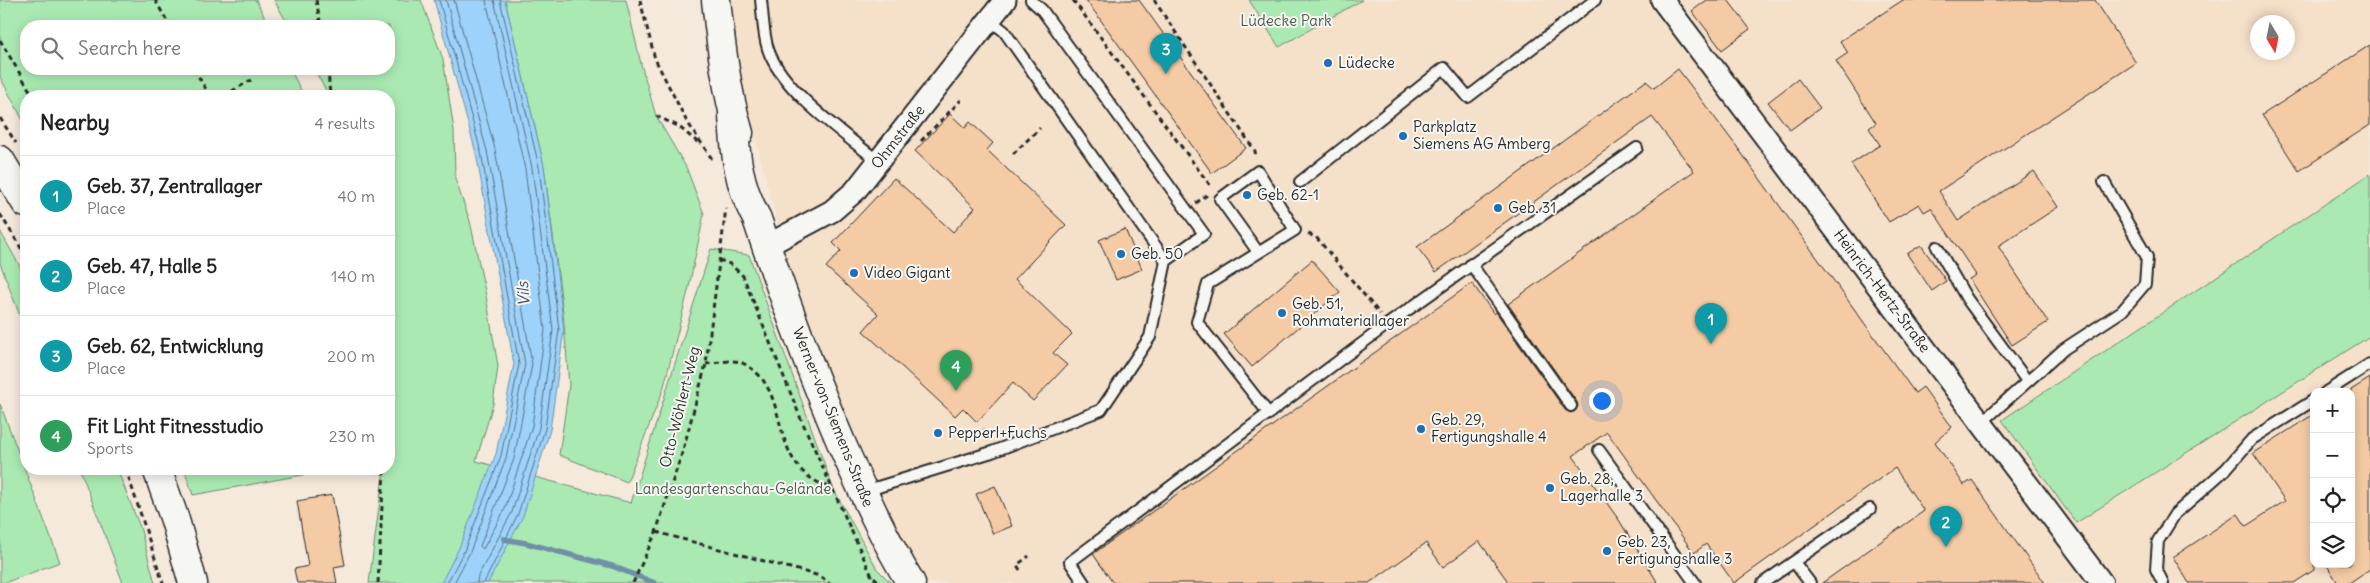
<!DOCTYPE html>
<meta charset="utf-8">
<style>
:root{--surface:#fff;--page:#f6f6f6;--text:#222;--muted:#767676;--line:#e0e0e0;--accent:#1f6fb2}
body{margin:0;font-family:Delius,sans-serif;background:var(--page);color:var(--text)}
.controls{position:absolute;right:15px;bottom:15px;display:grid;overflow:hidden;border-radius:10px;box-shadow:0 2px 12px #0003}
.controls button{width:45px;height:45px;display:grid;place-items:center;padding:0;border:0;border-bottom:1px solid var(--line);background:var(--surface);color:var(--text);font:25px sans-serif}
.compass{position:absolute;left:2250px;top:15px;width:45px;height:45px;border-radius:50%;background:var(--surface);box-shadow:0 2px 12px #0003;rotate:170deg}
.you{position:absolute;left:1601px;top:400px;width:18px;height:18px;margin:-12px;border:4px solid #fff;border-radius:50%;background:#1a73e8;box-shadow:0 0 0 8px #1a73e833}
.badge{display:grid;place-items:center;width:32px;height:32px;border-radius:50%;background:var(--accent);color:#fff;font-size:16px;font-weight:700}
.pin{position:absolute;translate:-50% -41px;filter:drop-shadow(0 1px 2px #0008)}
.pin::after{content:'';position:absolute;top:26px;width:18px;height:15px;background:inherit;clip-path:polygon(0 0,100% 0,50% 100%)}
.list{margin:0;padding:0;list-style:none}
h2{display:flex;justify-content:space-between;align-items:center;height:65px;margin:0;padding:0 20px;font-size:21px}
h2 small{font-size:16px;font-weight:400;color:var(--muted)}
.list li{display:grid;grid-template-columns:32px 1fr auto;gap:15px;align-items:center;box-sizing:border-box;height:80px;padding:0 20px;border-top:1px solid var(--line)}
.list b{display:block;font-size:19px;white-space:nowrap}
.list p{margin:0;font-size:16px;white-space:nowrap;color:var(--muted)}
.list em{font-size:16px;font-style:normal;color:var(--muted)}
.icon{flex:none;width:28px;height:28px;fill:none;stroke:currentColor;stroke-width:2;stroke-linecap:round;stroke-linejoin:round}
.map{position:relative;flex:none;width:2370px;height:583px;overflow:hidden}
.search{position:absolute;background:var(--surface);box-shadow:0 2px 12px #0003;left:20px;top:20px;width:375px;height:55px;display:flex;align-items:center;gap:12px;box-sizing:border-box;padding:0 18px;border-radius:20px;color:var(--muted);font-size:19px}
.panel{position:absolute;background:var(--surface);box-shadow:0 2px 12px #0003;left:20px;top:90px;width:375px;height:385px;border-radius:20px}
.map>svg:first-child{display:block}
</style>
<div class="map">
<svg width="2370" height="583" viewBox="0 0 2370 583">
<rect width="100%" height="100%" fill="#f5e9db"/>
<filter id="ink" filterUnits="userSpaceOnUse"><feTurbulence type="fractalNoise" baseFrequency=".02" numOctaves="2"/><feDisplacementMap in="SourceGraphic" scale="10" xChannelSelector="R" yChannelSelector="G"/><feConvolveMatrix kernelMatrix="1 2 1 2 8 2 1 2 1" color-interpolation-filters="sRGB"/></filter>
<g filter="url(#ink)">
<!-- built -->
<path fill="#f5e0ca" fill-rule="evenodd" d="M 726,0 L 2370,0 L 2370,583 L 928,583 L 875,498 L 792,280 L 731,42 ZM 2258,22 L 2288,22 L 2288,52 L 2258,52 ZM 2314,392 L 2351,392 L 2351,564 L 2314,564 Z"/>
<!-- green -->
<g fill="#aaeab2" stroke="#6a8a6e">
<path d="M 0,0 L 256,0 L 269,26 L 26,26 L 26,69 L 290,69 L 304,96 L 26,96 L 26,126 L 0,77 Z"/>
<path d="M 274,0 L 421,0 L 443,59 L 454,130 L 455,179 L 470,221 L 486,296 L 498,366 L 493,404 L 476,461 L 631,503 L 711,249 L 749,255 L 833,488 L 877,569 L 891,583 L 369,583 L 384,469 L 389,469 L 389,96 L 329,96 L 314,69 L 389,69 L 389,26 L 289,26 Z"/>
<path d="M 505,0 L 626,0 L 641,64 L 656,116 L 686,167 L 704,214 L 689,287 L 663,390 L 627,482 L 559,455 L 569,385 L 563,313 L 544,166 Z"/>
<path d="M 1249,0 L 1362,0 L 1279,47 Z"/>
<path d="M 2370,174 L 2370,336 L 2076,523 L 2002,420 Z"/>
<path d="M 0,231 L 26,277 L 26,332 L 0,263 Z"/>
<path d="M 0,404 L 60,562 L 4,583 L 0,583 Z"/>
<path d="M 80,469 L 117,469 L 140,527 L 155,583 L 123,583 Z"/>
<path d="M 184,469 L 335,469 L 193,495 Z"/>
</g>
<!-- water -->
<path fill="#9dd3fb" stroke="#6f90a8" d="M 434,0 L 505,0 L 544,166 L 564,330 L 550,430 L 523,516 L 488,583 L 441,583 L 459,548 L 496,454 L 514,364 L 476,153 Z"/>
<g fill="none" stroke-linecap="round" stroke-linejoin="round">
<!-- shore -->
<g stroke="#596e7e" stroke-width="1">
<path d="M 439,0 L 481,152 L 519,364 L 501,456 L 464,551 L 447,583"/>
<path d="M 446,0 L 487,151 L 525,364 L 506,458 L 470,552 L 454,583"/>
<path d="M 454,0 L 495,149 L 532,364 L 514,459 L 480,546 L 483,549 L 505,509 L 532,426 L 545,330 L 525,169 L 486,0"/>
<path d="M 477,583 L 478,576 L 512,512 L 539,428 L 553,330 L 532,168 L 494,0"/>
<path d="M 484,583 L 518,514 L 545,429 L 559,330 L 539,167 L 500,0"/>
</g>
<!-- stream -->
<path stroke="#6f90a8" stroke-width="5.5" d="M 504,539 L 526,543 L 612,566 L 655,583"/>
</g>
<!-- building -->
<g fill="#f4cba4" stroke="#2b2b2b">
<path d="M 1086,0 L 1139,0 L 1246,148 L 1212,173 Z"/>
<path d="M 1707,0 L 1728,0 L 1750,29 L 1722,50 L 1692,11 Z"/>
<path d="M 1903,0 L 2095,0 L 2136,63 L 1939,191 L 1958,221 L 2034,171 L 2058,207 L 1998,246 L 2048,322 L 2012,345 L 1969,279 L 1976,275 L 1931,208 L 1924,212 L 1919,204 L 1889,222 L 1851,164 L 1880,145 L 1869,128 L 1876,123 L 1836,61 L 1848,53 L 1840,41 Z"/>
<path d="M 2370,45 L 2370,125 L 2299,171 L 2262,115 Z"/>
<path d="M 1678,69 L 1737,147 L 1915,393 L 1923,387 L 1952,427 L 1935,442 L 1964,485 L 1972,480 L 2045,583 L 1822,583 L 1924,511 L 1895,468 L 1734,583 L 1706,544 L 1694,553 L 1607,432 L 1573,456 L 1619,520 L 1658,583 L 1509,583 L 1479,541 L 1443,567 L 1426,543 L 1369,583 L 1113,583 L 1093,554 L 1472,283 L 1494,314 L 1496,312 L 1565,410 L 1571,413 L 1575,411 L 1578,406 L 1577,402 L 1508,304 L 1694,171 L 1652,117 L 1436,272 L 1417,247 L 1646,81 L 1654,88 Z"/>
<path d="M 1798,79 L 1820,108 L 1790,130 L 1768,102 Z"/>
<path d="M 950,114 L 965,128 L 970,122 L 993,143 L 987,150 L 1066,225 L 1015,279 L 1072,334 L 1053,353 L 1067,365 L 1033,401 L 1013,383 L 977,422 L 963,408 L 955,416 L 863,331 L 878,314 L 826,267 L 841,251 L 833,243 L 894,178 L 953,232 L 975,208 L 915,151 Z"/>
<path d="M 1125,229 L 1142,269 L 1116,280 L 1099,240 Z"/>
<path d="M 1921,245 L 1946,281 L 1932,291 L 1907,254 Z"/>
<path d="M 1312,260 L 1340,292 L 1252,367 L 1224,334 Z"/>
<path d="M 2370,378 L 2370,569 L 2349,583 L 2338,583 L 2326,564 L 2351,564 L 2351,390 Z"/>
<path d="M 2314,414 L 2314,570 L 2294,583 L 2189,583 L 2173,557 L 2238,514 L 2246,526 L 2285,501 L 2253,453 Z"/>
<path d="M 995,486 L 1012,526 L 993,534 L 976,494 Z"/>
<path d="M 332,495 L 345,565 L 334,567 L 337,583 L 297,583 L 294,569 L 308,566 L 297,501 Z"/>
</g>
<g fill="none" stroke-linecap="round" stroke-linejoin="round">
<defs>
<g id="lane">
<path d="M 761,0 C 763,16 763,34 768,49 C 781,90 846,135 879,162"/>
<path d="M 991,21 L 1004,31 L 1166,261"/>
<path d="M 1300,182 L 1444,68 L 1468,97 L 1595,0"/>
<path d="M 1937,247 L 1967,299 L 2027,381"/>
<path d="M 1258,252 L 1220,199 L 1258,171 L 1295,230 L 1208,284 L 1197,322 L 1269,414"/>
<path d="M 1471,264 L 1571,406"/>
<path d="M 2326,392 L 2370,364"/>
<path d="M 1981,423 L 2064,349 L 2122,311 L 2145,284 L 2147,257 L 2104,182"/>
<path d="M 1599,450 L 1695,583"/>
<path d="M 865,491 L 992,452 L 1101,410 L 1150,337 L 1166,261 L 1204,234 L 1042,10 L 1031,0"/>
<path d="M 1794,562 L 1810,583"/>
<path d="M 1084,583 L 1070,562 L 1388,324 L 1637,148"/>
<path d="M 1763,583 L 1870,509"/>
<path d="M 2163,583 L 2156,569 L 2158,541 L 2175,514 L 2226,469 L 2252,439 L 2314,400"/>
</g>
<g id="street">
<path d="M 1662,0 L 2102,583"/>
<path d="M 766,246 L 832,211 L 855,191 L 1005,0"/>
</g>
<g id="secondary">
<path d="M 716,0 C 721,44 726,90 739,133"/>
<path d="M 733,115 C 735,154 738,184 757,219 C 783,296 811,372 843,447 C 864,494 884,539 911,583"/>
<path d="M 0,160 L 26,203"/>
<path d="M 157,469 L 175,520 L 193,583"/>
</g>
</defs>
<!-- lane casing -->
<use href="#lane" stroke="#2b2b2b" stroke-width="14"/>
<!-- street casing -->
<use href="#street" stroke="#2b2b2b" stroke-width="25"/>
<!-- secondary casing -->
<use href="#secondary" stroke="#2b2b2b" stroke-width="31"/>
<!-- path -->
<g stroke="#2b2b2b" stroke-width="3" stroke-dasharray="5 4" stroke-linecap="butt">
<path d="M 155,0 L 170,26"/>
<path d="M 316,0 L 321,26"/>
<path d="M 640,0 L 655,59 L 686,120 L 714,162"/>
<path d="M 1073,0 L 1212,188"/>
<path d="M 1154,0 L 1255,151 L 1256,158"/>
<path d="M 0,40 L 33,96"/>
<path d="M 194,69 L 210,96"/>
<path d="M 328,69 L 330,96"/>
<path d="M 224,96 L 251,80"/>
<path d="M 656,116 L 678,126 L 701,145"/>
<path d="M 0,118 L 16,143"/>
<path d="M 921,141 L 961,100"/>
<path d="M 1013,154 L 1040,128"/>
<path d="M 1196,203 L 1207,195"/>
<path d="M 0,214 L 26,256"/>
<path d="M 1308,234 L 1316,237 L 1380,314"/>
<path d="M 719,260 L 730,264 L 743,276 L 801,419 L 875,583"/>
<path d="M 706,364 C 715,363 732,359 740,362 C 797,386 761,469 833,488"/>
<path d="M 984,429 L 988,440"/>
<path d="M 126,469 L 163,583"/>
<path d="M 656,532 L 820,576 L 829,583"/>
<path d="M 1020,570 L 1017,565 L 1029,556"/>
<path d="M 874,577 L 880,583"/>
<path d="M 378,583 L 384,469"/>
<path d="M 633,583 L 656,532 L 683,450 L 706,364 L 726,208"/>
</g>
<!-- lane -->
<use href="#lane" stroke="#f6f6f2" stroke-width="10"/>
<!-- street -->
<use href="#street" stroke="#f6f6f2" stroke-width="21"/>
<!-- secondary -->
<use href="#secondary" stroke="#f6f6f2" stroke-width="28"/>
</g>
</g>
<!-- markers -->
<g fill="#1f6fb2" stroke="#f6f6f2" stroke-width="2">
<circle cx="1328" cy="63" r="5"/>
<circle cx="1403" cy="136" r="5"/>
<circle cx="1247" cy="195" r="5"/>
<circle cx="1498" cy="208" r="5"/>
<circle cx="1121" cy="254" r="5"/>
<circle cx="854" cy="273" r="5"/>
<circle cx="1282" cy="313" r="5"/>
<circle cx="1421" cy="429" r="5"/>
<circle cx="938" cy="433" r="5"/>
<circle cx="1550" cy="488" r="5"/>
<circle cx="1607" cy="551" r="5"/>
</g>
<g text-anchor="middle" stroke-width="4" stroke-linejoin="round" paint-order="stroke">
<!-- park labels -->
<g font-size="15" fill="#4b5b4d" stroke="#f6f6f2">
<text x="1286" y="26">Lüdecke Park</text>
<text x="733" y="494">Landesgartenschau-Gelände</text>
</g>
<!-- poi labels -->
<g font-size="15" fill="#2b2b2b" stroke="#f6f6f2" text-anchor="start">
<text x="1338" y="68">Lüdecke</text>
<text x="1413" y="132">Parkplatz<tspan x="1413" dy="17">Siemens AG Amberg</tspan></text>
<text x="1257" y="200">Geb. 62-1</text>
<text x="1508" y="213">Geb. 31</text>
<text x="1131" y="259">Geb. 50</text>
<text x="864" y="278">Video Gigant</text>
<text x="1292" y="309">Geb. 51,<tspan x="1292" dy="17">Rohmateriallager</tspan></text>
<text x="1431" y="425">Geb. 29,<tspan x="1431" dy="17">Fertigungshalle 4</tspan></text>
<text x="948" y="438">Pepperl+Fuchs</text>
<text x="1560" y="484">Geb. 28,<tspan x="1560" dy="17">Lagerhalle 3</tspan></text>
<text x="1617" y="547">Geb. 23,<tspan x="1617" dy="17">Fertigungshalle 3</tspan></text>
</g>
<!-- street labels -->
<g font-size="15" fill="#2b2b2b" stroke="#f6f6f2">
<text transform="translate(898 137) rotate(-52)" y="5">Ohmstraße</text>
<text transform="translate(1882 291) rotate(53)" y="5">Heinrich-Hertz-Straße</text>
<text transform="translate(680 407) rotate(-76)" y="5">Otto-Wöhlert-Weg</text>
<text transform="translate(833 417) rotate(68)" y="5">Werner-von-Siemens-Straße</text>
</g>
<!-- water labels -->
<g font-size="16" font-style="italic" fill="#48555f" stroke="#f6f6f2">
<text transform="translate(523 294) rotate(-95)" y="6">Vils</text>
</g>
</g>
</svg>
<div class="controls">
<button>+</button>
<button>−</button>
<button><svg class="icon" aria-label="locate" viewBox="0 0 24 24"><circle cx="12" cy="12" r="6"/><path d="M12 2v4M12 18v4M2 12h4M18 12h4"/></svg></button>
<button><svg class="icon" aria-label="layers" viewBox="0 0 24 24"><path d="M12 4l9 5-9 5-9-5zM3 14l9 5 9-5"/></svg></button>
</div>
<svg class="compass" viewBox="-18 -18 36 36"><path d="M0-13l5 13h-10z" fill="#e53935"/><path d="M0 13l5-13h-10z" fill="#767676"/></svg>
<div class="you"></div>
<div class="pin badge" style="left:1711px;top:344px;background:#0f9aa8">1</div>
<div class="pin badge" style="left:1946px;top:547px;background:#0f9aa8">2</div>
<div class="pin badge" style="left:1166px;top:74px;background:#0f9aa8">3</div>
<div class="pin badge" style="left:956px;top:391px;background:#2e9e5b">4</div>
<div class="search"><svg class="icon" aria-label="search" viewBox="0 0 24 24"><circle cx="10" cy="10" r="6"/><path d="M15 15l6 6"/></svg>Search here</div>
<section class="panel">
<h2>Nearby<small>4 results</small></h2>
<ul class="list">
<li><span class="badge" style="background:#0f9aa8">1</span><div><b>Geb. 37, Zentrallager</b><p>Place</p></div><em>40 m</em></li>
<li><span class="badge" style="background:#0f9aa8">2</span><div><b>Geb. 47, Halle 5</b><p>Place</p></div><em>140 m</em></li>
<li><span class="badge" style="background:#0f9aa8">3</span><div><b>Geb. 62, Entwicklung</b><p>Place</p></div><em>200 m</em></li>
<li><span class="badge" style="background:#2e9e5b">4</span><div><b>Fit Light Fitnesstudio</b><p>Sports</p></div><em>230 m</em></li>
</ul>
</section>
</div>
